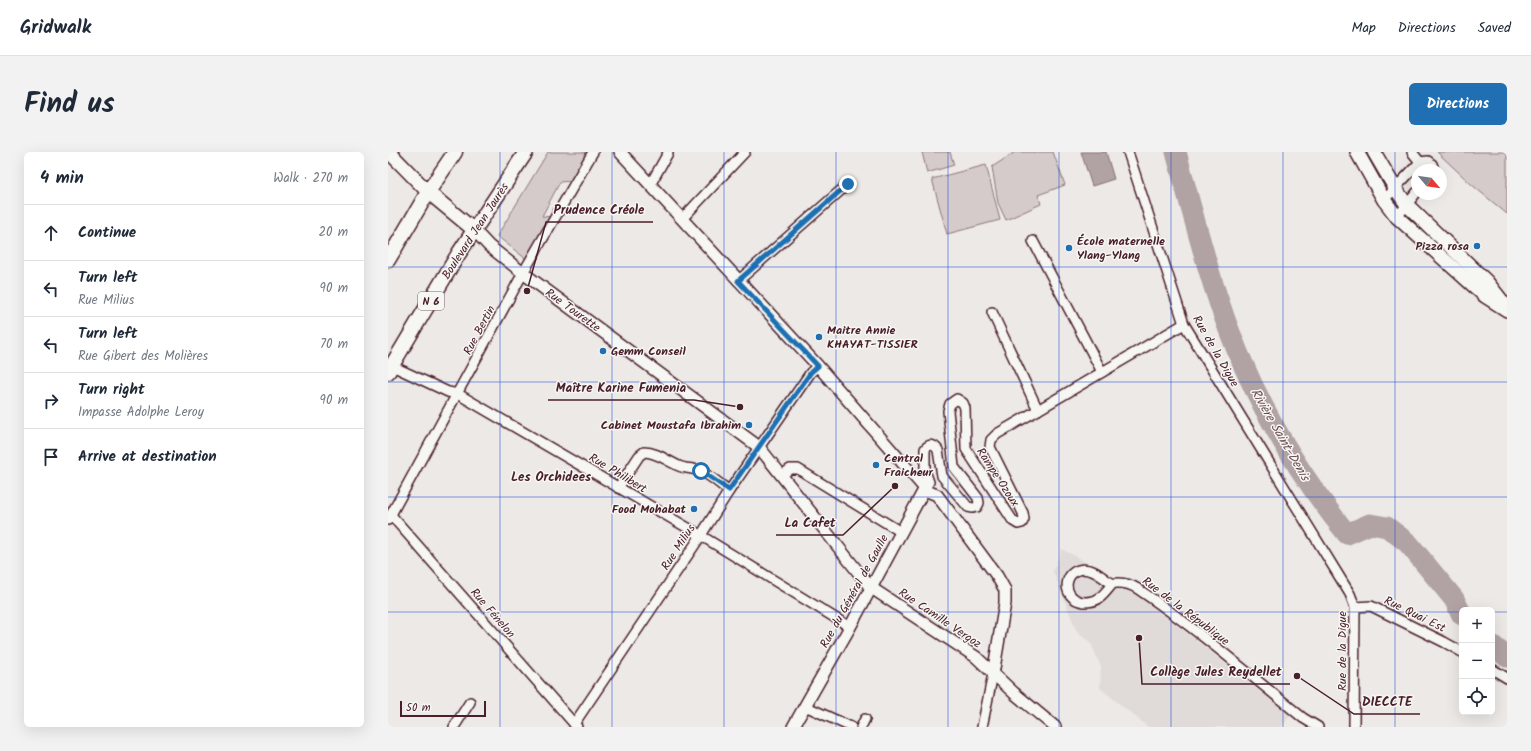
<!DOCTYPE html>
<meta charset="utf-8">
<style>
:root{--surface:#fff;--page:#f2f2f3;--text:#1f2937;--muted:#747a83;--line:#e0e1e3;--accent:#1f6fb2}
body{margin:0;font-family:Kalam,sans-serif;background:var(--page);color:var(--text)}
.controls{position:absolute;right:12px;bottom:12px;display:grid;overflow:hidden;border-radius:6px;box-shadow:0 4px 16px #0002}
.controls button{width:36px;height:36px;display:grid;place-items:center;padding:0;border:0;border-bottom:1px solid var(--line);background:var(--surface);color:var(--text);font:20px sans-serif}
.compass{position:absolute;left:1023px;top:12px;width:36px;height:36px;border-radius:50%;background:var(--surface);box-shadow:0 4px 16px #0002;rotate:119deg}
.scale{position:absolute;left:12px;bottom:10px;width:86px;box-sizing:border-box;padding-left:4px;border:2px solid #4a1f2b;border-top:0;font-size:11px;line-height:14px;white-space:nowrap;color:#4a1f2b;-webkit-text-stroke:3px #f6f6f2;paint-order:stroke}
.stop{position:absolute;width:12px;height:12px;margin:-9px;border:3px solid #1f6fb2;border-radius:50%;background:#fff}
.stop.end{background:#1f6fb2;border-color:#fff;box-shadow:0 1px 4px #0008}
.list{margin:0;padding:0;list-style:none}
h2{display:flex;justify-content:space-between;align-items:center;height:52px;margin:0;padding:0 16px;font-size:17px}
h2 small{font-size:13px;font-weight:400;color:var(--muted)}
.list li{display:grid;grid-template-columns:26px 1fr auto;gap:12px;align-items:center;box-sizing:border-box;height:56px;padding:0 16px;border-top:1px solid var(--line)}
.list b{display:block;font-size:15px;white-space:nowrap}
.list p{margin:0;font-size:13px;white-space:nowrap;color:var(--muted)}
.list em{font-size:13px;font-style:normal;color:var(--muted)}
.icon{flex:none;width:22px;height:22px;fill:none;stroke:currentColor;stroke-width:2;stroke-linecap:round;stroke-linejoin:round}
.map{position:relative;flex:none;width:1119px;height:575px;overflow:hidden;border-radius:6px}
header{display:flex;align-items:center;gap:24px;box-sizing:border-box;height:56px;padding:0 20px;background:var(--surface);border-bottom:1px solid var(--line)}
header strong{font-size:19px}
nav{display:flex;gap:22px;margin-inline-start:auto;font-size:14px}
.intro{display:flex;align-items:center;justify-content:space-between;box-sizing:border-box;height:96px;padding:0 24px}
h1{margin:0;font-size:28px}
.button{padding:10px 18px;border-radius:6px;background:var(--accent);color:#fff;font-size:14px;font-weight:700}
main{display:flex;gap:24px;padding:0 24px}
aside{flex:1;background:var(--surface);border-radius:6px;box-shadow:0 4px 16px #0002}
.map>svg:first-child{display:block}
</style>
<header>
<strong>Gridwalk</strong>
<nav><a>Map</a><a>Directions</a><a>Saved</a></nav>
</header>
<div class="intro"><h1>Find us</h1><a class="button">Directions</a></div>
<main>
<aside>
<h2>4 min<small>Walk · 270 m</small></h2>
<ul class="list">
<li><svg class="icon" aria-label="ahead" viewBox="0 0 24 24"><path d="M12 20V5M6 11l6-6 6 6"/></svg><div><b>Continue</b></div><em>20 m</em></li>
<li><svg class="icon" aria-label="left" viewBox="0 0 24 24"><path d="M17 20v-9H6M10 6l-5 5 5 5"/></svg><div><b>Turn left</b><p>Rue Milius</p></div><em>90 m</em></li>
<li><svg class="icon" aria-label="left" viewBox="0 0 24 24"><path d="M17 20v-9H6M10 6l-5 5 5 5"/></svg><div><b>Turn left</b><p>Rue Gibert des Molières</p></div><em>70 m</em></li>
<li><svg class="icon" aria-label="right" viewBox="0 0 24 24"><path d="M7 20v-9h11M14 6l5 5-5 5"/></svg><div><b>Turn right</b><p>Impasse Adolphe Leroy</p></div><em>90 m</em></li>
<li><svg class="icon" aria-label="arrive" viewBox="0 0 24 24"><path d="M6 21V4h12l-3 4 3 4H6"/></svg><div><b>Arrive at destination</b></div></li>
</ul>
</aside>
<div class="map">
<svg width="1119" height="575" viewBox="0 0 1119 575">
<rect width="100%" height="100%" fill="#ece9e6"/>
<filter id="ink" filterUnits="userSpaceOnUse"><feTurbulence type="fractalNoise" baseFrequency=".025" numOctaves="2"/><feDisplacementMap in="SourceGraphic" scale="8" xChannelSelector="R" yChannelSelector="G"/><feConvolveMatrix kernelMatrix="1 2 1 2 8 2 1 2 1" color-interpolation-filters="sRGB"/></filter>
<g filter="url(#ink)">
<!-- built -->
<path fill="#e0dad8" d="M 674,397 L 740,434 L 902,563 L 894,575 L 760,575 L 712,536 L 713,515 L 703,491 L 689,480 L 665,419 Z"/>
<!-- green -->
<g fill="#d4cbca" stroke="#8f757a">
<path d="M 160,0 L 200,0 L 183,29 L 172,30 L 154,64 L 163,65 L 138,107 L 109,84 Z"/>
<path d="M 534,0 L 562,0 L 566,13 L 539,21 Z"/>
<path d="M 627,0 L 665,0 L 677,33 L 650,43 L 653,52 L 618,68 L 610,51 L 604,15 Z"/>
<path d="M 1049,0 L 1119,0 L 1119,62 L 1083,32 Z"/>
<path d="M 598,13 L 612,68 L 559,82 L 544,27 Z"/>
</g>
<!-- water -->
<path fill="#b1a2a3" stroke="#886e73" d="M 693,0 L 718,0 L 726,27 L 704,34 Z"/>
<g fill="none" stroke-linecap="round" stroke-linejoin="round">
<!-- river -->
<g stroke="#b1a2a3" stroke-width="21">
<path d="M 788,0 C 800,45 812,90 826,135 C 854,224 900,309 959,382 L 982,372 L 999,375 L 1020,391 L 1066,447 L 1074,463"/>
<path d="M 1104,493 L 1119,505"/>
</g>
<defs>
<g id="minor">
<path d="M 740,0 L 796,172 L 962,442 L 967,455 L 966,575"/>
<path d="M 1024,0 L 1032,10"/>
<path d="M 262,33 L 280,1"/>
<path d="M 996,48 L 1032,10 L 1040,9 L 1044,12 L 1046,18"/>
<path d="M 1009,65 L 1029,40"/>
<path d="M 294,67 L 357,0"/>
<path d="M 645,89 L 714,220"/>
<path d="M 350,129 L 460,32"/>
<path d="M 604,160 L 650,258"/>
<path d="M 0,212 L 60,240 L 70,242 L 312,383 L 462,475"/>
<path d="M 394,323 L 402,317 L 410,317 L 513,380"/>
<path d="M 230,336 L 251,304 L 256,300 C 269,300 279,309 291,314 C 297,317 305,316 312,319 C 322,323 332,332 341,339"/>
<path d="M 537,336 L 541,330 L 537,319 L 537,297 C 541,292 546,292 550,298 L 554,324 L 580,355 L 585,356 L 589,355 L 591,351 L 590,346 L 566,315 L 560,259 L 562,252 L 569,247 L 575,251 L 577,256 L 578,297 L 625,369 L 630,372 L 634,371 L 636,367 L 635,361 L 602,295 L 603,288 L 609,282 L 796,172"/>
<path d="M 3,363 L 189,575"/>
<path d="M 0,368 L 135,121 L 205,0"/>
<path d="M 725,431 C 720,437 716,443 710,447 C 705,450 701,450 696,450 C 670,447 676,412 701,418 C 711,420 716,428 724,431 C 725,432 729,431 730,431 C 738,431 744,433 750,437 C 808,476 861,522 915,566 L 930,575"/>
<path d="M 967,455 L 983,454 L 1056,490 L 1074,500"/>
<path d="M 1104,517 L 1119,526"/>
<path d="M 417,554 L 463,575"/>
<path d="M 186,572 L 308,391 L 341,339 L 423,220 L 430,214"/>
<path d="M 66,575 L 82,550"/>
<path d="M 473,575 L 477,567"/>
<path d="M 594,575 L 605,522"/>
</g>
<g id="tertiary">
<path d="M 232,0 L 430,214 L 539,339 L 549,343 L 609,424 L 617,438 L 617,451 L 605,522"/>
<path d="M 86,78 L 101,94 L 135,121 L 371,295 L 482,435 L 588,505 L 626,541 L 667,575"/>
<path d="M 405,575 L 462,475 L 537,336"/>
</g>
<g id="secondary">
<path d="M 1,0 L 40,40 L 86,78"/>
<path d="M 969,0 L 996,48 L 1009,65 L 1097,144 L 1119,158"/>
<path d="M 986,0 L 1007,36 L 1019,53 L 1099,130 L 1117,153"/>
</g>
<g id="primary">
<path d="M 0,108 L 40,40 L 67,0"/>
<path d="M 0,220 L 71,101 L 138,0"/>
</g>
</defs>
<!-- minor casing -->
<use href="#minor" stroke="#4a1f2b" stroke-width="12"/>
<!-- tertiary casing -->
<use href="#tertiary" stroke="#4a1f2b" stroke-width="14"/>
<!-- secondary casing -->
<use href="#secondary" stroke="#4a1f2b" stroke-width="16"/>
<!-- primary casing -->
<use href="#primary" stroke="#4a1f2b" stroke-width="17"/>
<!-- minor -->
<use href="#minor" stroke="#f6f6f2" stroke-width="9"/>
<!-- tertiary -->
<use href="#tertiary" stroke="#f6f6f2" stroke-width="11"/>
<!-- secondary -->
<use href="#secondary" stroke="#f6f6f2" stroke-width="13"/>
<!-- primary -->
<use href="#primary" stroke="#f6f6f2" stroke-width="14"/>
</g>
</g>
<g fill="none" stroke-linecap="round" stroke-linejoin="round" filter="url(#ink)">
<!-- route -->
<path stroke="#1f6fb2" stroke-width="5" d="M 313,319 L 341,338 L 423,220 L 430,214 L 350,129 L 460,32"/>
</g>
<!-- grid -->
<path fill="none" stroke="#1d4ed8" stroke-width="1" stroke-opacity="0.55" d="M 112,0 L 112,575M 224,0 L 224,575M 336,0 L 336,575M 448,0 L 448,575M 560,0 L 560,575M 671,0 L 671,575M 783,0 L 783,575M 895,0 L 895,575M 1007,0 L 1007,575M 0,115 L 1119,115M 0,230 L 1119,230M 0,345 L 1119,345M 0,460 L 1074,460M 1104,460 L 1119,460"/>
<!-- markers -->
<g fill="#1f6fb2" stroke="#f6f6f2" stroke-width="1.5">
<circle cx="1089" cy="94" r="4"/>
<circle cx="681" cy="96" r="4"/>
<circle cx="431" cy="185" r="4"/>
<circle cx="215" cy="199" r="4"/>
<circle cx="361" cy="273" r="4"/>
<circle cx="488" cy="313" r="4"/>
<circle cx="306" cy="357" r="4"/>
</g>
<g text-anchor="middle" stroke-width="3" stroke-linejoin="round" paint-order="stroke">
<!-- shield labels -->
<rect fill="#f6f6f2" stroke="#7e6067" stroke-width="1" x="30" y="140" width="26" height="18" rx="3"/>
<g font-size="11" font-weight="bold" fill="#4a1f2b">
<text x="43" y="153">N 6</text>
</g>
<!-- street labels -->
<g font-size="12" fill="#4a1f2b" stroke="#f6f6f2">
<text transform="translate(87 79) rotate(-57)" y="4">Boulevard Jean Jaurès</text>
<text transform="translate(185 158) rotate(36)" y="4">Rue Tourette</text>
<text transform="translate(91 178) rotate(-62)" y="4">Rue Bertin</text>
<text transform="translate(828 199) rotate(60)" y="4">Rue de la Digue</text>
<text transform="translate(230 321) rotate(31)" y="4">Rue Philibert</text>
<text transform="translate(610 325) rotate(57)" y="4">Rampe Ozoux</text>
<text transform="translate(290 395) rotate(-57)" y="4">Rue Milius</text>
<text transform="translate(466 439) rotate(-61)" y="4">Rue du Général de Gaulle</text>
<text transform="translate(798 459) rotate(37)" y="4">Rue de la République</text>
<text transform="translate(105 461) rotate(49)" y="4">Rue Fénelon</text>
<text transform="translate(1027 462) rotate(26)" y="4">Rue Quai Est</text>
<text transform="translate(552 466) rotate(34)" y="4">Rue Camille Vergoz</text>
<text transform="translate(954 499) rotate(-90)" y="4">Rue de la Digue</text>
</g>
<!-- poi labels -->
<g font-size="12" font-weight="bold" fill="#4a1f2b" stroke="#f6f6f2" text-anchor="start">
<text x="689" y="93">École maternelle<tspan x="689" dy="14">Ylang-Ylang</tspan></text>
<text x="1081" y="98" text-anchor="end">Pizza rosa</text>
<text x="439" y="182">Maitre Annie<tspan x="439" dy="14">KHAYAT-TISSIER</tspan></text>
<text x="223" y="203">Gemm Conseil</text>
<text x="353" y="277" text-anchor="end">Cabinet Moustafa Ibrahim</text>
<text x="496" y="310">Central<tspan x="496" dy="14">Fraicheur</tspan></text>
<text x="298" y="361" text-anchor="end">Food Mohabat</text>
</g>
<!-- water labels -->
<g font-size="13" font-style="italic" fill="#6e4d55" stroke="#f6f6f2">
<text transform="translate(893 282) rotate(60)" y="5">Rivière Saint-Denis</text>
</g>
<!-- neighbourhood labels -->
<g font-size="13" font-weight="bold" fill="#4a1f2b" stroke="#f6f6f2">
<text x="163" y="329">Les Orchidees</text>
</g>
</g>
<!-- callouts -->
<path fill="none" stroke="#4a1f2b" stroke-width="1.5" d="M139 139L158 70H265M352 255L306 248H160M507 334L455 383H388M751 486L754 532H902M909 524L966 562H1032"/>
<g fill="#4a1f2b" stroke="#f6f6f2" stroke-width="1.5">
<circle cx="139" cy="139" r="4"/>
<circle cx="352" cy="255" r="4"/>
<circle cx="507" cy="334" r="4"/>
<circle cx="751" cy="486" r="4"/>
<circle cx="909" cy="524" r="4"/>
</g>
<g font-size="13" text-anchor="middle" font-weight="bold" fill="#4a1f2b" stroke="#f6f6f2" stroke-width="3" stroke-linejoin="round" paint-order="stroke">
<text x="211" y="62">Prudence Créole</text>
<text x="233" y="240">Maître Karine Fumenia</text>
<text x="422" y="375">La Cafet</text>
<text x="828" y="524">Collège Jules Reydellet</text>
<text x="999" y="554">DIECCTE</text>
</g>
</svg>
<div class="controls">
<button>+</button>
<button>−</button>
<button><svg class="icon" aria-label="locate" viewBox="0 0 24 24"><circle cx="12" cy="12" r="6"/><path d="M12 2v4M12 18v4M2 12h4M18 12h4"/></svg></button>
</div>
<svg class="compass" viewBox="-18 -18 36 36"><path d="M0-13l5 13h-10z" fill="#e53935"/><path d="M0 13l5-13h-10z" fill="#747a83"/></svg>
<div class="scale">50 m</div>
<div class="stop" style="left:313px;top:319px"></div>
<div class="stop end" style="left:460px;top:32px"></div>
</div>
</main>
